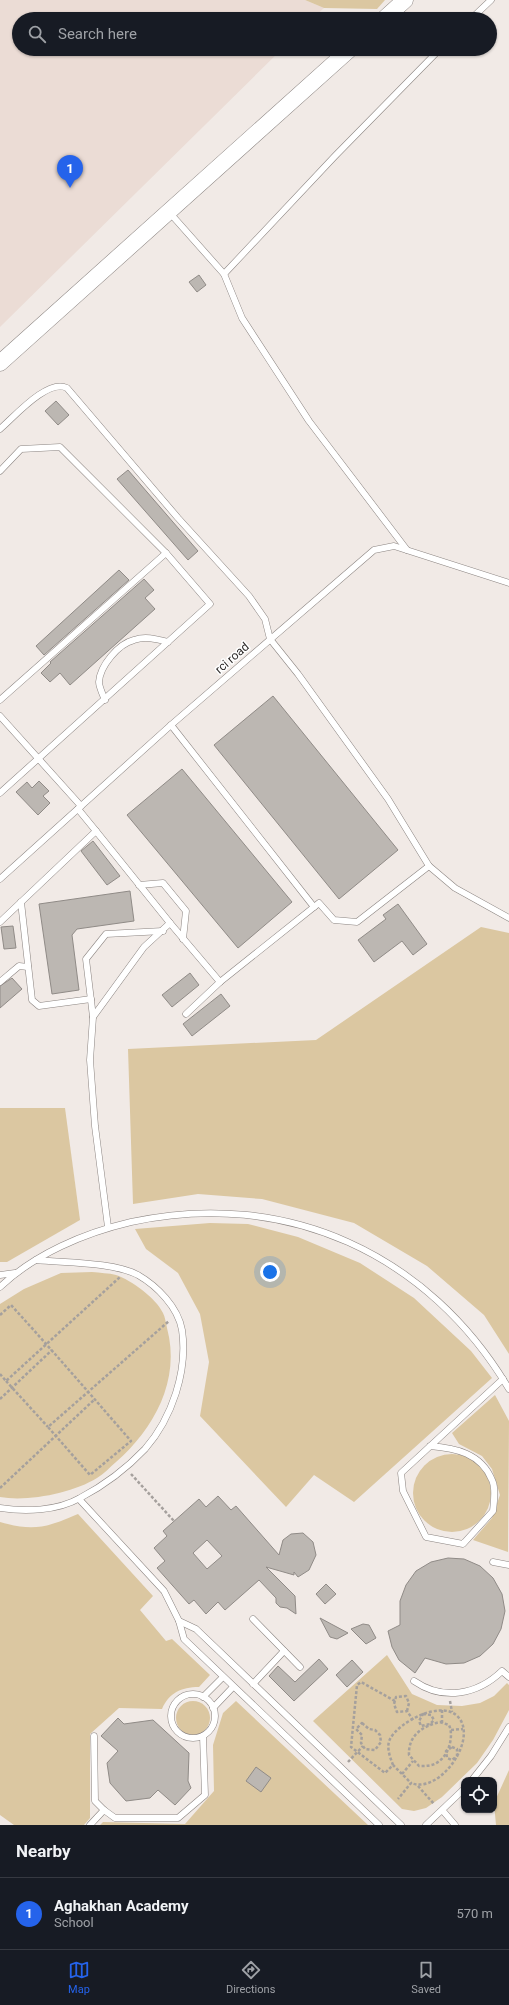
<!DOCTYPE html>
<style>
:root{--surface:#171b24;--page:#242831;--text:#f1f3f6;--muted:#9ea1a6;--line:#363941;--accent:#2563eb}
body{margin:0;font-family:Roboto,sans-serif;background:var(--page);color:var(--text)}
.controls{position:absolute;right:12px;bottom:12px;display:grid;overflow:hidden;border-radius:8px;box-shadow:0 1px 3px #0004}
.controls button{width:36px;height:36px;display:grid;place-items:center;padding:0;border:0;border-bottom:1px solid var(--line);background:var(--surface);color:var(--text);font:20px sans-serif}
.you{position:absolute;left:270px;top:1272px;width:14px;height:14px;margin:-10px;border:3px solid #fff;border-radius:50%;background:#1a73e8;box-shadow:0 0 0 6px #1a73e833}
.badge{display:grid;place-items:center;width:26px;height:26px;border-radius:50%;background:var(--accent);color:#fff;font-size:13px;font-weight:700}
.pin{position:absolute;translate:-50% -33px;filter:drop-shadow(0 1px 2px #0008)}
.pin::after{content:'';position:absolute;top:21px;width:14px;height:12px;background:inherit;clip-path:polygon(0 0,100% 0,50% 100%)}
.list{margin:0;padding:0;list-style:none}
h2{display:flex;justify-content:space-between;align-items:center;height:52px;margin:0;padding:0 16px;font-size:17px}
h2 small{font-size:13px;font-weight:400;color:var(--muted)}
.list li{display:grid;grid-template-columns:26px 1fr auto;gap:12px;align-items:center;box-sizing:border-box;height:72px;padding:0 16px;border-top:1px solid var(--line)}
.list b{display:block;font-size:15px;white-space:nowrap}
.list p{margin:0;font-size:13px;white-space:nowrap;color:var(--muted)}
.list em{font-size:13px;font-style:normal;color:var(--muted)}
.icon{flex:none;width:22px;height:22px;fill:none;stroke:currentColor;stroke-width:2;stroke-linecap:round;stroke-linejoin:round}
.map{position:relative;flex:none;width:509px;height:1825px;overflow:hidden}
.search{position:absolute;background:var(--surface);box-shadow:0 1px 3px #0004;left:12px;right:12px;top:12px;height:44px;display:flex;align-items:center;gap:10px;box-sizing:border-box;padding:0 14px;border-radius:22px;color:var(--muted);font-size:15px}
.sheet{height:124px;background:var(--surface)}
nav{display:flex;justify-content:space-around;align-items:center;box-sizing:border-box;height:56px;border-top:1px solid var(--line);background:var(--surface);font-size:11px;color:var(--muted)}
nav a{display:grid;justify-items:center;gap:2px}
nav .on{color:var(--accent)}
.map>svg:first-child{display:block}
</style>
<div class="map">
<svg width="509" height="1825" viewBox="0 0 509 1825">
<rect width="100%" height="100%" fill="#f1eae6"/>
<!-- built -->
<path fill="#ebdcd5" d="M 0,0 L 305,0 L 324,8 L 312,19 L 19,19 L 19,49 L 282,49 L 0,327 Z"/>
<!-- green -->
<g fill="#dbc7a1">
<path d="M 305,0 L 385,0 L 377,9 L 324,8 Z"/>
<path d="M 481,927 L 509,933 L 509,1354 L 484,1315 L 427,1266 L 354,1223 L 262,1199 L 198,1194 L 133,1204 L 128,1049 L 316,1040 Z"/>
<path d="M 0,1108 L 65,1108 L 80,1220 L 7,1262 L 0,1262 Z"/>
<path d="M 210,1223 L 248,1224 L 298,1237 L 360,1263 L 414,1298 L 471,1351 L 492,1378 L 354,1502 L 314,1475 L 286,1507 L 200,1416 L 209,1362 L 200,1314 L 178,1273 L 146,1249 L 135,1229 Z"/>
<path d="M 92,1272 C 100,1273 109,1273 116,1275 C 131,1280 156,1298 163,1313 C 165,1317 166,1323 167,1328 C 181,1380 154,1429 116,1462 C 110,1467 104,1474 97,1478 C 73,1493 28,1502 0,1497 L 0,1304 L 24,1289 L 61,1273 Z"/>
<path d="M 495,1395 L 509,1421 L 508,1552 L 473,1540 L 492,1518 L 500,1495 L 492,1469 L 482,1456 L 459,1444 L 452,1433 Z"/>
<circle cx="452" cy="1493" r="39"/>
<path d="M 78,1514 L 153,1596 L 140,1610 L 166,1641 L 172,1639 L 210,1675 L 199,1687 C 181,1687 169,1693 162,1709 L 119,1708 L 90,1734 L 90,1818 L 84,1825 L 14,1825 L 0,1815 L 0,1522 C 34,1532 48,1527 78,1514 Z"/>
<path d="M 387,1655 L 412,1694 L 437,1705 L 462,1706 L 480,1703 L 494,1696 L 507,1683 L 509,1685 L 509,1710 L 493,1740 L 477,1763 L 442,1797 L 426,1808 L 414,1811 L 402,1809 L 313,1721 Z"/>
<path d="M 236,1701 L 368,1825 L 100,1825 L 103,1822 L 185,1824 L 214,1791 L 213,1745 L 223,1713 Z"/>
<circle cx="193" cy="1718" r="17"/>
<path d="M 509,1770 L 509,1825 L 496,1825 L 494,1803 Z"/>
</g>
<!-- building -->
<g fill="#bcb7b2" stroke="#908b87" fill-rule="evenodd">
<path d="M 199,275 L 206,285 L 197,292 L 189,282 Z"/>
<path d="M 56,401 L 69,415 L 58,425 L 45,411 Z"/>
<path d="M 128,470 L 198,551 L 188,560 L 117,479 Z"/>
<path d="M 119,570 L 129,580 L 44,655 L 36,646 Z"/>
<path d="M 144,579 L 154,590 L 145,598 L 155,609 L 70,685 L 60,673 L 50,682 L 41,673 L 51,663 L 50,662 Z"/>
<path d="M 273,696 L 398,850 L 339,899 L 214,745 Z"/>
<path d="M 182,769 L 292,902 L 238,948 L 127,815 Z"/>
<path d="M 39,781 L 49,791 L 43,796 L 50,803 L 38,815 L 16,792 L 27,782 L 32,788 Z"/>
<path d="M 93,841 L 120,876 L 107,885 L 81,851 Z"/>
<path d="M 130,891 L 134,921 L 77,929 L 72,935 L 79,990 L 52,994 L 39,904 Z"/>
<path d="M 398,904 L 427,944 L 413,955 L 402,941 L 374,962 L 358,940 L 386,919 L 383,915 Z"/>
<path d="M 13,926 L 16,948 L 4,949 L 1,927 Z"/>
<path d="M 190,973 L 199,985 L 172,1007 L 162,995 Z"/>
<path d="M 12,978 L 22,989 L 0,1008 L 0,986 Z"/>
<path d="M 221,994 L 230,1006 L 192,1036 L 183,1024 Z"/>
<path d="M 218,1496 L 231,1510 L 236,1506 L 279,1555 L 283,1540 L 291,1534 L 303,1533 L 313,1542 L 316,1555 L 309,1570 L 298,1577 L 294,1572 L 294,1575 L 266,1567 L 295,1596 L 296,1614 L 287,1608 L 280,1607 L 276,1603 L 276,1598 L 259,1580 L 225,1610 L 218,1602 L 206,1614 L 194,1600 L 189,1604 L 157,1568 L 165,1561 L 154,1548 L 167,1536 L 163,1531 L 199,1499 L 206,1507 ZM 207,1540 L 222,1556 L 207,1569 L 193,1553 Z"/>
<path d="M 448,1558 L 464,1559 L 480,1566 L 493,1578 L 502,1594 L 505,1611 L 501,1629 L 493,1644 L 480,1656 L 464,1663 L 446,1664 L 425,1658 L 415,1673 L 399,1660 L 392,1647 L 388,1631 L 400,1625 L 400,1601 L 406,1585 L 416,1571 L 431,1562 Z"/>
<path d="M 326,1584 L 336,1594 L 325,1604 L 316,1594 Z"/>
<path d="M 320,1618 L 348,1633 L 337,1639 L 330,1637 Z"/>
<path d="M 363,1624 L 369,1625 L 376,1638 L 366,1644 L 351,1629 Z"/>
<path d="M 319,1659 L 328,1669 L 294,1701 L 269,1676 L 278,1666 L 295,1682 Z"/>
<path d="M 352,1660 L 363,1672 L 347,1687 L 336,1675 Z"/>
<path d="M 118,1718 L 124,1724 L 153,1720 L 189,1753 L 188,1781 L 191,1788 L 175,1805 L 158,1790 L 150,1798 L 126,1801 L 110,1783 L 107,1763 L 118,1751 L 101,1736 Z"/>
<path d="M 256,1767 L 271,1778 L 261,1792 L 246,1781 Z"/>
</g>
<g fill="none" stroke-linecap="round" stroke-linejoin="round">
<defs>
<g id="lane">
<path d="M 471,19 L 491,0"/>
<path d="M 169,212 L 224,274 L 242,318 L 309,421 L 407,550"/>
<path d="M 224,274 L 335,156 L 440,49"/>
<path d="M 0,429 C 14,417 48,378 67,388 L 178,518 L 249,596 L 265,619 L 270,639 L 298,674 L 388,799 L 429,866 L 455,888 L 509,918"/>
<path d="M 0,471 L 21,449 L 60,447 L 166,553 L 210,604 L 0,793"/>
<path d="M 0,700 L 166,553"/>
<path d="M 105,700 C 103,695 99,687 99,682 C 100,666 118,644 134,640 C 145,636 156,639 168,642"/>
<path d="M 0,716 L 81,806"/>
<path d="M 171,725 L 314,907"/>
<path d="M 78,809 L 96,831"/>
<path d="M 0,879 L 171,725 L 374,550 L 394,546 L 509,583"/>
<path d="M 139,885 L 163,883 L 186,911 L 183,939"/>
<path d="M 21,902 L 32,1000 L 39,1006 L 91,999"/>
<path d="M 0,922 L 96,831 L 170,923 L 144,947 L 93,1017 L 90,1060 L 95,1126 L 108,1227"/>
<path d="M 170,923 L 220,982"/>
<path d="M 0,982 L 19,966 L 28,967"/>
<path d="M 186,1014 L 220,982 L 319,903 L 334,920 L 357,922 L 429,866"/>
<path d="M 93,1017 L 86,959 L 106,934 L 163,931"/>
<path d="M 0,1275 L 15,1273"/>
<path d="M 0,1287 C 35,1254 84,1233 131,1222 C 286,1188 429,1254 509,1389"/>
<path d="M 430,1446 C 455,1448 481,1453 492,1480 C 496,1488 494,1501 493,1511 L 463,1544 L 426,1537 L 403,1491 L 401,1473 L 503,1379"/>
<path d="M 79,1499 L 164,1591 L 179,1621 L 184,1639 L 379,1825"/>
<path d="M 0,1508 C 25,1512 57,1511 80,1498 C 103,1486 127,1468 145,1449 C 172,1418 188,1371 182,1330 C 178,1307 157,1286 138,1275 C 113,1262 65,1263 36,1260"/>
<path d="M 493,1562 L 509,1565"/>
<path d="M 253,1619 L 300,1667"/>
<path d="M 179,1621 L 196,1629 L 401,1825"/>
<path d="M 414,1681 C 443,1701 477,1695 502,1671 L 509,1677"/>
<path d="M 253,1684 L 284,1651"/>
<circle cx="193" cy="1716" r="22"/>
<path d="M 203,1697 L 223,1677"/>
<path d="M 213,1708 L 233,1687"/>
<path d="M 94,1736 L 95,1801 L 104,1810"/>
<path d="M 472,1780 L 491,1756 L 509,1727"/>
<path d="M 443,1811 L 455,1825"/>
<path d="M 90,1825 L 104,1810 L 115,1818 L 178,1818 L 205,1795 L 203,1736"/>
<path d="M 426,1825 L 464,1789"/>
</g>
<g id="secondary">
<path d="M 384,19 L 405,0"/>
<path d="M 0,363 L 350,49"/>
</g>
</defs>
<!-- lane casing -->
<use href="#lane" stroke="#8b8481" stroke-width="7"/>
<!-- secondary casing -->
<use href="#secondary" stroke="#8b8481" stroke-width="17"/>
<!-- path -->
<g stroke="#a5a09d" stroke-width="2.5" stroke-dasharray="3 2" stroke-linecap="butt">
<path d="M 0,1315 L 11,1305 C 52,1350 91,1395 131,1441 L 90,1475 L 48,1427 L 169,1321"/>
<path d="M 0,1374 L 6,1381 L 120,1277"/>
<path d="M 6,1381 L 48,1427"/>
<path d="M 0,1399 L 52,1350"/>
<path d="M 131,1474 L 174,1521"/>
<path d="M 0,1488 L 95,1399"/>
<path d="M 395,1701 L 361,1682 L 357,1685 L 351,1747 L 385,1773 L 393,1765 L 411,1783 L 398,1799"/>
<path d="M 450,1701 L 452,1712"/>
<path d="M 407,1711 L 409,1703 L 406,1696 L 396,1697 L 394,1704 L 397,1712 L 407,1711 L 413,1720"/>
<path d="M 423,1714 L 431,1715 L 434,1720 L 430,1724 L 421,1726 L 419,1721 Z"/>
<path d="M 440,1722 L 449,1725 C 454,1736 449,1755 438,1762 C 433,1766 426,1766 419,1766 L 409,1755 C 408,1736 422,1726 440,1722 Z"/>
<path d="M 362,1723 L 369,1729 L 375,1730 L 380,1735 L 381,1742 L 375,1750 L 365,1749 L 361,1743 L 362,1735 L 356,1729 Z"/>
<path d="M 442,1723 L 442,1710"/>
<path d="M 451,1730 L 463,1729"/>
<path d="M 452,1747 L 457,1749 L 457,1756 L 452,1760 L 447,1758 L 446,1751 Z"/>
<path d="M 348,1762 L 363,1746"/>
<path d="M 393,1765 C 390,1757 386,1747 390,1739 C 399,1722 439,1701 456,1715 C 481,1735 441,1795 411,1783"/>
<path d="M 402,1774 L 413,1761"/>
<path d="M 418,1786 L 434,1804"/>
</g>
<!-- lane -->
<use href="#lane" stroke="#fff" stroke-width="6"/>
<!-- secondary -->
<use href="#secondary" stroke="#fff" stroke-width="16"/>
</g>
<g text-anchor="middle" stroke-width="3" stroke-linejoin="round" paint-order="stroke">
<!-- street labels -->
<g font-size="12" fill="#2e2b2a" stroke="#fff">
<text transform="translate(232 658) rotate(-41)" y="4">rci road</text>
</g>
</g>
</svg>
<div class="controls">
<button><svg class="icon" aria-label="locate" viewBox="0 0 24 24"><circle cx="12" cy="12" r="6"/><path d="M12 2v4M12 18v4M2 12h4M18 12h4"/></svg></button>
</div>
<div class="you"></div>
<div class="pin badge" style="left:70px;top:188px">1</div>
<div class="search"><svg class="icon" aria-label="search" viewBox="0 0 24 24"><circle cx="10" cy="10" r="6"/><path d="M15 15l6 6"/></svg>Search here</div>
</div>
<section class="sheet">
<h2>Nearby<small></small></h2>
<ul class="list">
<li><span class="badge">1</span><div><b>Aghakhan Academy</b><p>School</p></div><em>570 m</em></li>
</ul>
</section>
<nav>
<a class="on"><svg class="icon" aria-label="map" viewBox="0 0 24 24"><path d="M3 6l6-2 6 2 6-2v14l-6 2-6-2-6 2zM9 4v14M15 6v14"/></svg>Map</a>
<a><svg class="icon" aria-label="directions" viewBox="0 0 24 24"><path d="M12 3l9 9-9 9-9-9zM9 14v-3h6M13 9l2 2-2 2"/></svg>Directions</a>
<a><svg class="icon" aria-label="saved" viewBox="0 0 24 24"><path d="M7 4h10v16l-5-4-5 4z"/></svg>Saved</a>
</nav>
